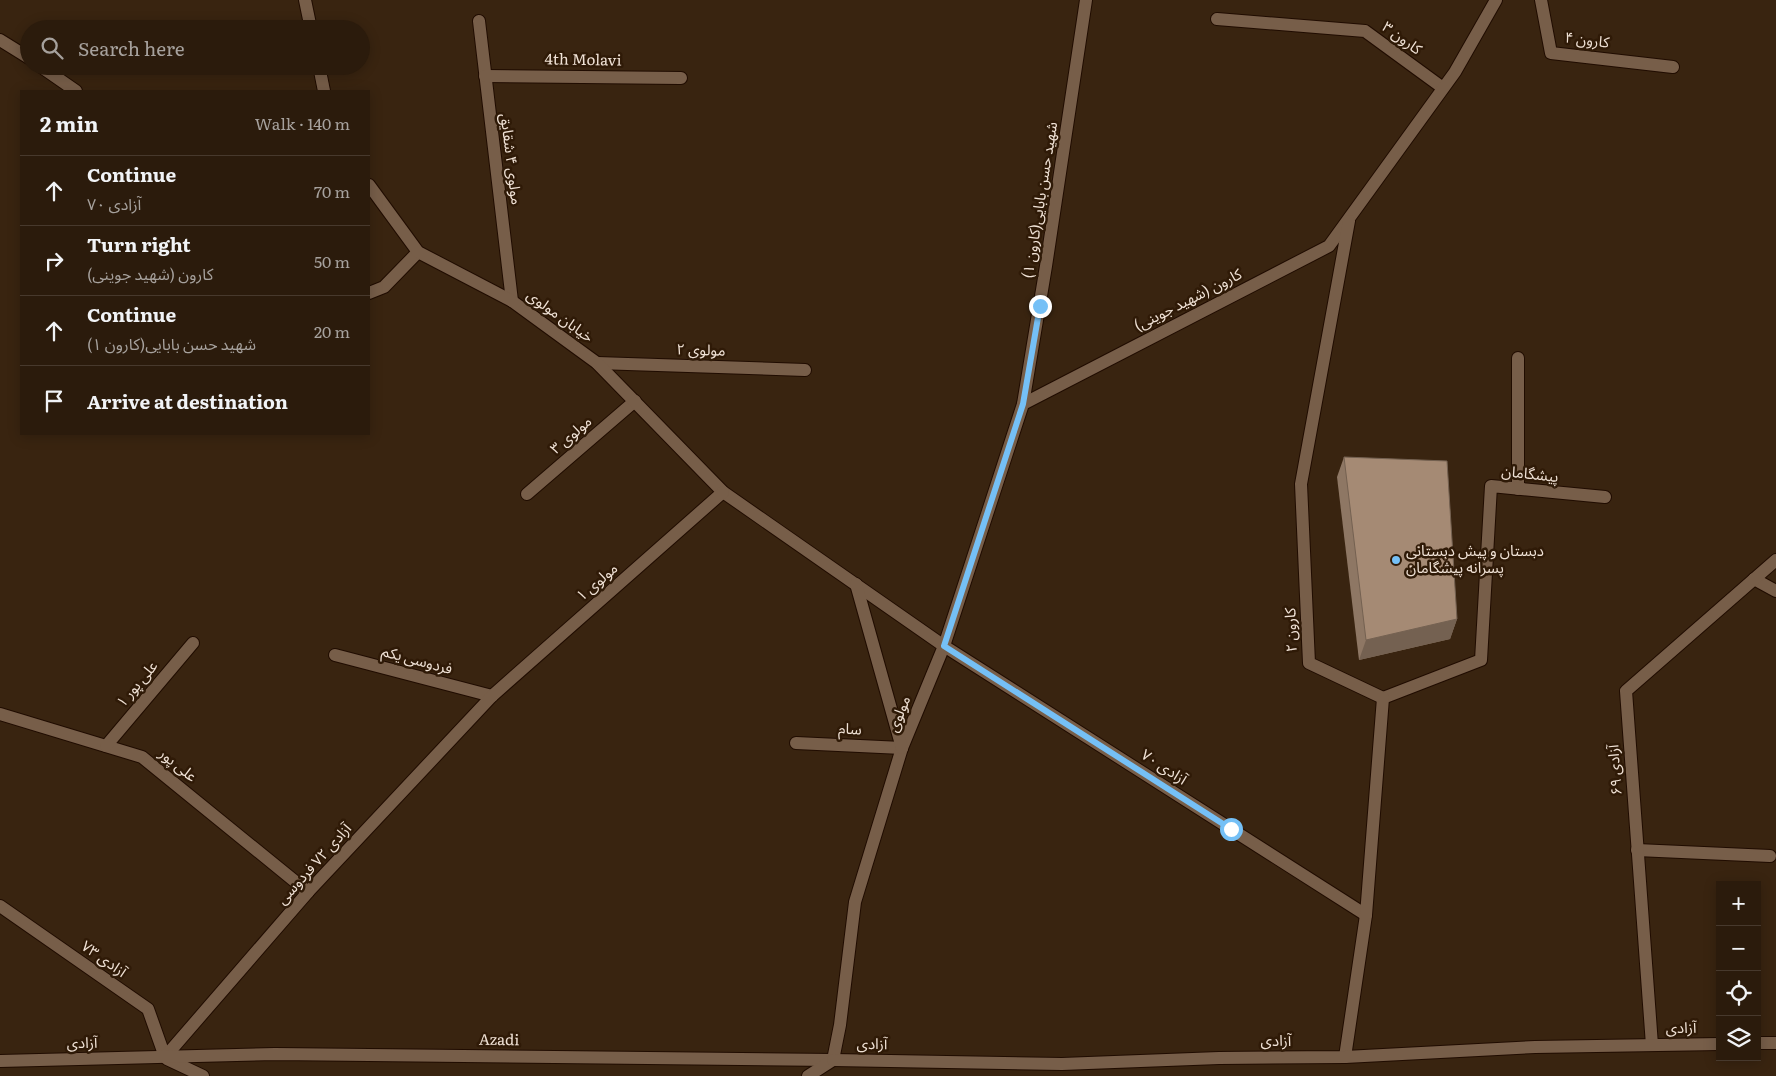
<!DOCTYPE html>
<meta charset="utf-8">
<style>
:root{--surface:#2b1b0c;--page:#37281a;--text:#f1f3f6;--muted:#a6a19d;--line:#47392d}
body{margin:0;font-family:Literata,"Noto Sans Arabic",serif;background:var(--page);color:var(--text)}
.controls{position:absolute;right:15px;bottom:15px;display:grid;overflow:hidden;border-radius:0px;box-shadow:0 2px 12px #0003}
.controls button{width:45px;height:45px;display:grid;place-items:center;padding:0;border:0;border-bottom:1px solid var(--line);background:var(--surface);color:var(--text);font:25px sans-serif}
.stop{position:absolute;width:15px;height:15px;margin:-11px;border:4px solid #75c0f6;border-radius:50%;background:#fff}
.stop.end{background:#75c0f6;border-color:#fff;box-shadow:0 1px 5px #0008}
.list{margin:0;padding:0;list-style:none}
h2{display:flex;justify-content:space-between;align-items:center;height:65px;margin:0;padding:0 20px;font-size:21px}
h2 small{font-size:16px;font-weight:400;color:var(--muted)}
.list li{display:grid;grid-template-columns:32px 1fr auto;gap:15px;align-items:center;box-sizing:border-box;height:70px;padding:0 20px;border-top:1px solid var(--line)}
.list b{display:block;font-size:19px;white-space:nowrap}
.list p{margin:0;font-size:16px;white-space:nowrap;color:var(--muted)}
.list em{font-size:16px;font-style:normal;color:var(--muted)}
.icon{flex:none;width:28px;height:28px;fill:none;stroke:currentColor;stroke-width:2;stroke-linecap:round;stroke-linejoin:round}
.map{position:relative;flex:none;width:1776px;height:1076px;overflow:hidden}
.search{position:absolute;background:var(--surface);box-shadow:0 2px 12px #0003;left:20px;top:20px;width:350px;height:55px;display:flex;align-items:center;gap:12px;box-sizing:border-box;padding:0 18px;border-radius:28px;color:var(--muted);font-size:19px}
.panel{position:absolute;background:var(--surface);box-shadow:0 2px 12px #0003;left:20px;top:90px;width:350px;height:345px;border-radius:0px}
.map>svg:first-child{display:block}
</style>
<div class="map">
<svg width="1776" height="1076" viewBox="0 0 1776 1076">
<rect width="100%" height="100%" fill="#392410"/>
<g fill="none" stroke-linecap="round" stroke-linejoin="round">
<defs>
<g id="minor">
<path d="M 1541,0 L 1551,53 L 1673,67"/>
<path d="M 1217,19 L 1365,31 L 1443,88"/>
<path d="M 479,21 L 512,301"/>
<path d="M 0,40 L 29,58"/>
<path d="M 40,66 L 76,91"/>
<path d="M 485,76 L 681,78"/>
<path d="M 369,293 L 384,287 L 418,252"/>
<path d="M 597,363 L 805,370"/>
<path d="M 1023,404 L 1046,266 L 1086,0"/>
<path d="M 1518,489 L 1518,358"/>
<path d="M 527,494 L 635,401"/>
<path d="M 1754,579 L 1776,591"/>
<path d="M 335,655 L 492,696"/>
<path d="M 1383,698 L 1481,660 L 1491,486 L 1605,497"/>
<path d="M 0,714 L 142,757 L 308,892"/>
<path d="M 796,743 L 902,748"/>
<path d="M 106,746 L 193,643"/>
<path d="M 1637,850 L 1770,856"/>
<path d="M 0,906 L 148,1009 L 165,1057"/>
<path d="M 1366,915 L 944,646 L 1023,404 L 1329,246 L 1455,72 L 1496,0"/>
<path d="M 1652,1045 L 1626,691 L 1776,560"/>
<path d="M 1345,1057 L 1366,915 L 1383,698 L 1309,663 L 1301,484 L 1349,221"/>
</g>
<g id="tertiary">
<path d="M 305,0 L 311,29"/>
<path d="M 319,66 L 324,91"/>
<path d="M 369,185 L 418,252 L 512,301 L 597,363 L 723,492 L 944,646 L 902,748 L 855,902 L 840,1025 L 833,1060"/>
<path d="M 856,584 L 902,748"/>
<path d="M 165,1057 L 308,892 L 492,696 L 723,492"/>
<path d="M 167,1059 L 203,1076"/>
<path d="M 0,1061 L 275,1054 L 833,1060"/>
<path d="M 808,1076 L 833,1060"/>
</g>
<g id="secondary">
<path d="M 1757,1043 L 1776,1043"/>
<path d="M 833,1060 L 1062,1064 L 1219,1058 L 1345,1057 L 1535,1047 L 1720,1044"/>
</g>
</defs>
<!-- minor casing -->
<use href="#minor" stroke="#200c00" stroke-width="14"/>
<!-- tertiary casing -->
<use href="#tertiary" stroke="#200c00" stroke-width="14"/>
<!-- secondary casing -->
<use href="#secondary" stroke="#200c00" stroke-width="14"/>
<!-- minor -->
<use href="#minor" stroke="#775e49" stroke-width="12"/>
<!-- tertiary -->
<use href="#tertiary" stroke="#775e49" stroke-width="12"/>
<!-- secondary -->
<use href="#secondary" stroke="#775e49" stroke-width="12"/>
</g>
<!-- wall -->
<path fill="#8e7764" d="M 1344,457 L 1457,619 L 1450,639 L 1359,660 L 1337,477 Z"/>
<!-- shaded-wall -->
<path fill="#746151" d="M 1457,619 L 1450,639 L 1359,660 L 1366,640 Z"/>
<!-- building -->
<path fill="#a58a74" stroke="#746151" d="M 1344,457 L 1447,461 L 1457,619 L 1366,640 Z"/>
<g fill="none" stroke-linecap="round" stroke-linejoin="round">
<!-- route -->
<path stroke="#75c0f6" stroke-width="6" d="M 1040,306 L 1023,404 L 944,646 L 1231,829"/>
</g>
<!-- markers -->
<circle fill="#75c0f6" stroke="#2f1a07" stroke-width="2" cx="1396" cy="560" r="5"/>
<g text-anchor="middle" stroke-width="5" stroke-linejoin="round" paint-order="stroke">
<!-- street labels -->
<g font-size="15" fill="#f0e2d6" stroke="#2f1a07">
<text transform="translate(1402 38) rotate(36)" y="5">کارون ۳</text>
<text transform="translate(1587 40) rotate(7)" y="5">کارون ۴</text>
<text transform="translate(583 60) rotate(1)" y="5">4th Molavi</text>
<text transform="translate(511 159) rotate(83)" y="5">مولوی ۴ شقایق</text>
<text transform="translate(1040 200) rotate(-81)" y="5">شهید حسن بابایی(کارون ۱)</text>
<text transform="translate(1188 300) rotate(-27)" y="5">کارون (شهید جوینی)</text>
<text transform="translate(560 316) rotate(36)" y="5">خیابان مولوی</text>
<text transform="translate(701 350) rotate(2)" y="5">مولوی ۲</text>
<text transform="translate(571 435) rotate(-41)" y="5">مولوی ۳</text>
<text transform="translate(1530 474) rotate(6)" y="5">پیشگامان</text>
<text transform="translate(597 582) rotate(-41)" y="5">مولوی ۱</text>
<text transform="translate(1291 630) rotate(-92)" y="5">کارون ۲</text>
<text transform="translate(417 660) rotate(15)" y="5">فردوسی یکم</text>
<text transform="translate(137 684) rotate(-50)" y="5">علی پور ۱</text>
<text transform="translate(899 714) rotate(-68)" y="5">مولوی</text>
<text transform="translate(850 729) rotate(3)" y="5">سام</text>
<text transform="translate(178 765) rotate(39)" y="5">علی پور</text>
<text transform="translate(1164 767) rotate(33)" y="5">آزادی ۷۰</text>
<text transform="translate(1615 770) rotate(-94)" y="5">آزادی ۶۹</text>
<text transform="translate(314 864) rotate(-48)" y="5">آزادی ۷۲ فردوسی</text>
<text transform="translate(104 959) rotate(35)" y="5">آزادی ۷۳</text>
<text transform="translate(1681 1028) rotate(-1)" y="5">آزادی</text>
<text transform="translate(499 1040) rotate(1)" y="5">Azadi</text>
<text x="1276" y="1046">آزادی</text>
<text transform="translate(82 1043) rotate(-1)" y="5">آزادی</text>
<text transform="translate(872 1044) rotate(1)" y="5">آزادی</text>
</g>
<!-- poi labels -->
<g font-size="15" fill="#f0e2d6" stroke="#2f1a07" text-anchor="start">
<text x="1406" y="556">دبستان و پیش دبستانی<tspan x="1406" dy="17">پسرانه پیشگامان</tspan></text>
</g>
</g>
</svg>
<div class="controls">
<button>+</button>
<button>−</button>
<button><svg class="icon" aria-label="locate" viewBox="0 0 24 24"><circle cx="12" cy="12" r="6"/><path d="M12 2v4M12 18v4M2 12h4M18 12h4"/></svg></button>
<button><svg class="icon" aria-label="layers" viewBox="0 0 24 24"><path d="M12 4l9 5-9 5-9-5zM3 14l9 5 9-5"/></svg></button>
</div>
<div class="stop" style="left:1231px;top:829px"></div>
<div class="stop end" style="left:1040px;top:306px"></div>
<div class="search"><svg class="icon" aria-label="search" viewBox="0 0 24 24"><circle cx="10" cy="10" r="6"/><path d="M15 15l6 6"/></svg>Search here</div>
<section class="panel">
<h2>2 min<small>Walk · 140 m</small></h2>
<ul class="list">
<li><svg class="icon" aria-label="ahead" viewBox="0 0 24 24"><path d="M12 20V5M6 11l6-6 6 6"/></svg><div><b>Continue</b><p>آزادی ۷۰</p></div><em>70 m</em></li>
<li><svg class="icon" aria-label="right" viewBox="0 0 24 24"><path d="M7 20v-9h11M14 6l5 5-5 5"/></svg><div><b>Turn right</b><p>کارون (شهید جوینی)</p></div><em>50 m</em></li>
<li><svg class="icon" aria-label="ahead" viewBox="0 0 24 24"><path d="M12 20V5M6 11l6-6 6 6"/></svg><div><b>Continue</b><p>شهید حسن بابایی(کارون ۱)</p></div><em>20 m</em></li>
<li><svg class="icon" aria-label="arrive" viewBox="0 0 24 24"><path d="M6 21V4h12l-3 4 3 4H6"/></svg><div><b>Arrive at destination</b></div></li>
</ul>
</section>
</div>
